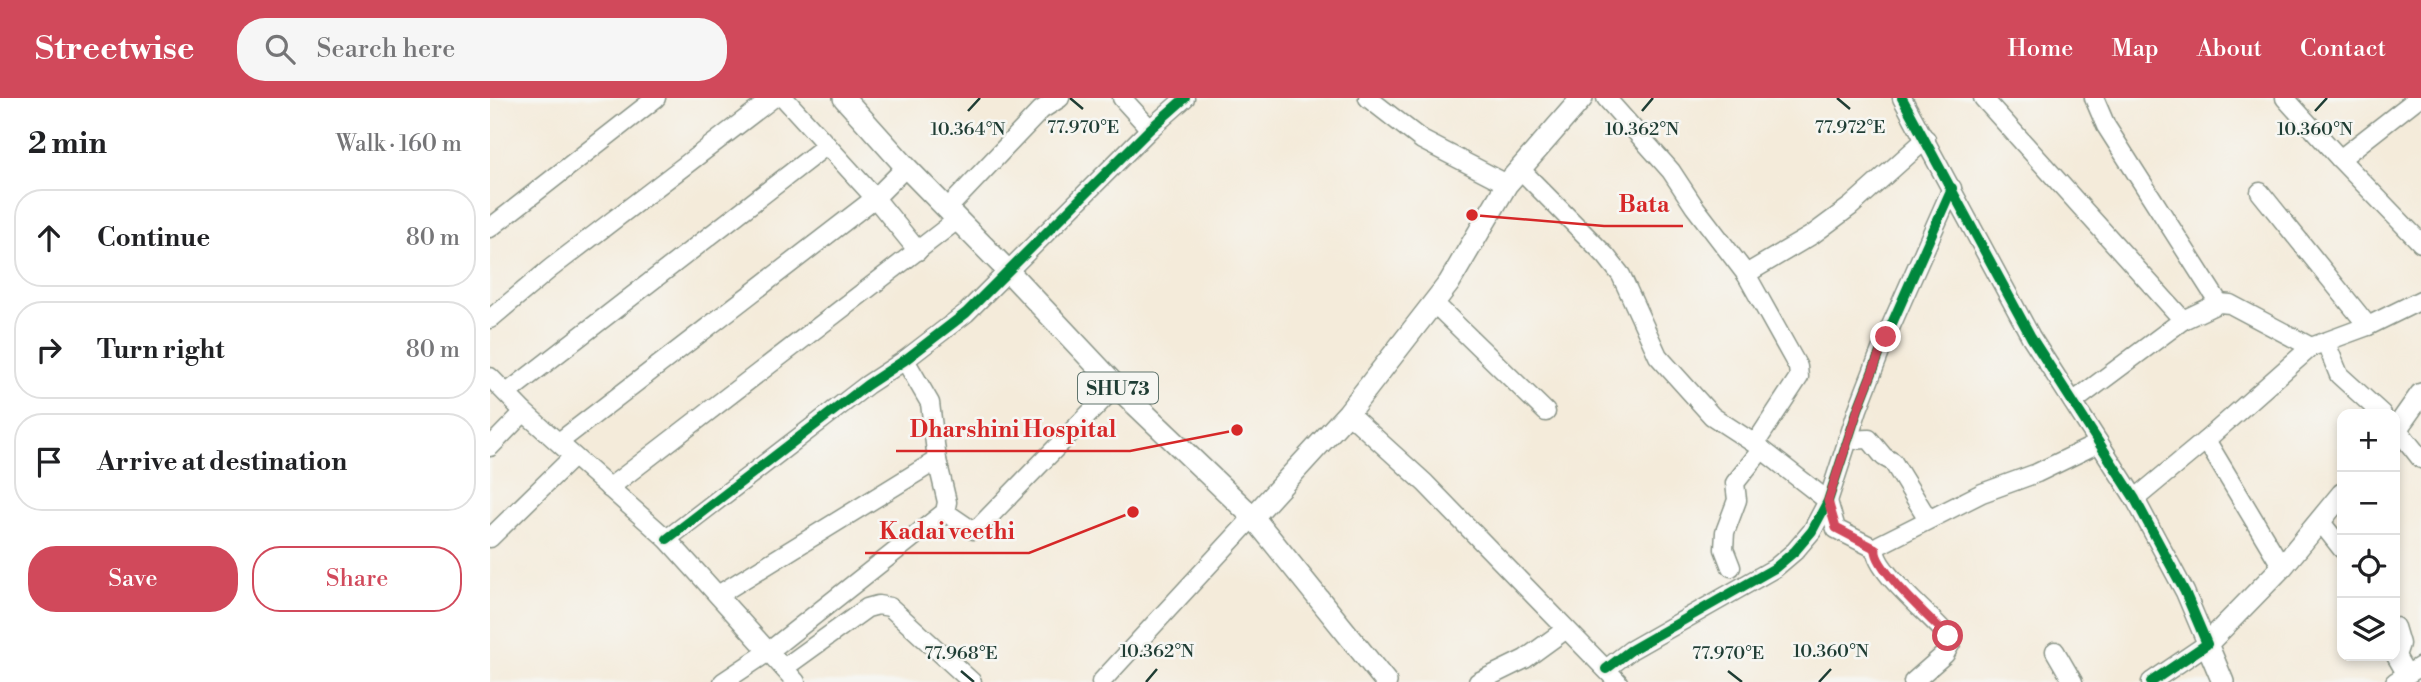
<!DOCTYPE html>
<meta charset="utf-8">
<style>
:root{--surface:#fff;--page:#f6f6f6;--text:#202124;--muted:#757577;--line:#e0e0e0;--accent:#d1495b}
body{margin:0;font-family:"Libre Bodoni",serif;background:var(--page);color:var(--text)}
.controls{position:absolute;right:21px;bottom:21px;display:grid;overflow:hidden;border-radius:14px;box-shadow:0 4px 10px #0003}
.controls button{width:63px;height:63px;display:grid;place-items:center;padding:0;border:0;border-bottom:2px solid var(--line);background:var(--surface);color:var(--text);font:35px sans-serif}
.stop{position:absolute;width:21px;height:21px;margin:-16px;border:5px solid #d1495b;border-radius:50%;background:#fff}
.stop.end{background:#d1495b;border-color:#fff;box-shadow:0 2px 7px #0008}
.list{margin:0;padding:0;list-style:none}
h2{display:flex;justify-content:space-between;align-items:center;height:91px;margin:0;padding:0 28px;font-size:30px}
h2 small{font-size:23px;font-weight:400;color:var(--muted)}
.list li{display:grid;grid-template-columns:46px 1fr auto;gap:21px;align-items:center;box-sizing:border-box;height:98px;margin:0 14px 14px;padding:0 14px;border:2px solid var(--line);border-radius:28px}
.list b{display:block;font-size:26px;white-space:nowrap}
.list em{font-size:23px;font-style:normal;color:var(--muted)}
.actions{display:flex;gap:14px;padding:21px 28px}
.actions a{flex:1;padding:16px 0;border:2px solid var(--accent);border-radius:28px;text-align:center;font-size:24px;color:var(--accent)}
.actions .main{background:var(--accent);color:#fff}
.icon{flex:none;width:38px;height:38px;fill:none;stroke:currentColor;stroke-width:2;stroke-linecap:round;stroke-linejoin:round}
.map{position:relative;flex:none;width:1931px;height:584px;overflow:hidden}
header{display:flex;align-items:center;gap:42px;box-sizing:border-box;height:98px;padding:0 35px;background:var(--accent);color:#fff}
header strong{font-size:33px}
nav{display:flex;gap:38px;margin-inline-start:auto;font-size:24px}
.search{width:490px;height:63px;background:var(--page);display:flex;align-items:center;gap:18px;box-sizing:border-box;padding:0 24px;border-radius:28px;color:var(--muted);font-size:26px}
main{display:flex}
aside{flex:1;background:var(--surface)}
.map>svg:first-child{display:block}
</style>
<header>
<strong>Streetwise</strong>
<div class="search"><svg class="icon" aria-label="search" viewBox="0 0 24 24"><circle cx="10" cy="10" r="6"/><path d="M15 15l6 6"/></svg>Search here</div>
<nav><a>Home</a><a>Map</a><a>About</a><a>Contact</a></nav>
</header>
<main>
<aside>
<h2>2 min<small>Walk · 160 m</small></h2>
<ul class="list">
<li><svg class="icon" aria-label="ahead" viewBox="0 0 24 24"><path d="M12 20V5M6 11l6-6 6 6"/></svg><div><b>Continue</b></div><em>80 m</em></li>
<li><svg class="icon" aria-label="right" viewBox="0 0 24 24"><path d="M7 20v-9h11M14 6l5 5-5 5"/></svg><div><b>Turn right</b></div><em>80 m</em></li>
<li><svg class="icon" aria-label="arrive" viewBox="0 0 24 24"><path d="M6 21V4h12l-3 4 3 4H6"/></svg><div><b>Arrive at destination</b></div></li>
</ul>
<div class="actions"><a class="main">Save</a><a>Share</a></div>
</aside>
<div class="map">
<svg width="1931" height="584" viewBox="0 0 1931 584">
<rect width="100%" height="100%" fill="#f6f6f2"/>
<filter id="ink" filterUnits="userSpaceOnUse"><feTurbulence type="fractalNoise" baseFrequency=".0143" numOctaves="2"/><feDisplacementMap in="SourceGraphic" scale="14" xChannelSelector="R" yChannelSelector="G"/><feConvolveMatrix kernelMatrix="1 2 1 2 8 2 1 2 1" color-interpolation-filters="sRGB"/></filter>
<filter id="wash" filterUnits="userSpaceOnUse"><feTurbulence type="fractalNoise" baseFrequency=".00686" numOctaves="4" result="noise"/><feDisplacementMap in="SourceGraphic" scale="28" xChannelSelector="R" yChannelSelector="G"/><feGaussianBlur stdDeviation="1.57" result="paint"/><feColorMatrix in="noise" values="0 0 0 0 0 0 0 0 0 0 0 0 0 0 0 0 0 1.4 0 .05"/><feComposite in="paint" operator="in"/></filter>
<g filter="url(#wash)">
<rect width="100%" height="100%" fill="#f4ebda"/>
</g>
<g filter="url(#ink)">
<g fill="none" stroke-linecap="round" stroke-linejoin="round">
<defs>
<g id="minor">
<path d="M 294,0 L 385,100 L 428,153"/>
<path d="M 632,0 L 660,31"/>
<path d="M 878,0 L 932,42 L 1017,86"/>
<path d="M 1116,0 L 1181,73 L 1204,108 L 1256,176 L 1322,137 L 1361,108 L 1436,41"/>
<path d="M 1412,0 L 1541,239 L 1645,401 L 1695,494 L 1717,546 L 1661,584"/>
<path d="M 1493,0 L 1693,222"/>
<path d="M 1604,0 L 1616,28 L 1729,205"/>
<path d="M 1795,0 L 1850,61 L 1931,145"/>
<path d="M 1850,61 L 1928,0"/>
<path d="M 1030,71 L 1116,158 L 1131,177 L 1168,258 L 1222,318 L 1265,346 L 1338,403 L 1346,431 L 1386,451"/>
<path d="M 1770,94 L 1878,228"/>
<path d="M 457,111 L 551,12 L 570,0"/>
<path d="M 0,130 L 166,0"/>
<path d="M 1256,176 L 1308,269 L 1309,279 L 1265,346"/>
<path d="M 944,205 L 1056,314"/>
<path d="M 0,221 L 61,170 L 283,0"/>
<path d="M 1836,245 L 1849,277 L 1892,316"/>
<path d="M 0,279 L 34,314 L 177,441 L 306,584"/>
<path d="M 17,295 L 337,47"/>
<path d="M 1583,304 L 1693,222 L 1729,205 L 1740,206 L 1821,249 L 1878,228 L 1931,202"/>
<path d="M 858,315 L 935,385 L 1128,584"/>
<path d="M 1905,328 L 1931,361"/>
<path d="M 1357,342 L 1379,341 L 1394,359 L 1403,364 L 1438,421"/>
<path d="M 1716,342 L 1792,469"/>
<path d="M 69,344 L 385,100 L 416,69"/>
<path d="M 0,349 L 34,314"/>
<path d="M 119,390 L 467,122"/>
<path d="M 1645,401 L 1716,342 L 1821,249"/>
<path d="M 455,414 L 480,431 L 484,432 L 490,428 L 626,288"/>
<path d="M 1830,423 L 1852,451"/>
<path d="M 0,440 L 83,359"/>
<path d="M 177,441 L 377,287 L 415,262 L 476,215 L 660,31 L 695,0"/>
<path d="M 1241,469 L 1234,451 L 1235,434 L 1247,402 L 1245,385 L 1272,351"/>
<path d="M 228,497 L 447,362"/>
<path d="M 1905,529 L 1910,546 L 1906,558 L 1917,577"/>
<path d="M 1565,553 L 1583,584"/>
<path d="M 294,570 L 377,510 L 388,507 L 400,509 L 482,584"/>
<path d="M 1116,571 L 1141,552 L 1285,470 L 1305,453 L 1322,433 L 1338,403 L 1368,311 L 1396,239 L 1462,90"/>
<path d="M 233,584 L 278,554 L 455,414 L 457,404 L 447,362 L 440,305 L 415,262"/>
<path d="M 611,584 L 763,419"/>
<path d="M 988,584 L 1035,561 L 1075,532"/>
<path d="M 1423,584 L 1455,556 L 1462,543 C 1449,523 1383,473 1386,451 L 1389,447 L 1492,395 L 1547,375 L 1609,345"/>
<path d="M 1905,584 L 1931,568"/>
</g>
<g id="major">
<path d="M 354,0 L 416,69 L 518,173 L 626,288 L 763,419 L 896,584"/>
<path d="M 1905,333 L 1931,296"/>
<path d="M 763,419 L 858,315 L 959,185 L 1017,86 L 1092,0"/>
<path d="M 1733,584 L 1717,546 L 1792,469 L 1852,396"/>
</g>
</defs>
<!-- minor casing -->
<use href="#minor" stroke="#8a9487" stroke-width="21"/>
<!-- major casing -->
<use href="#major" stroke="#8a9487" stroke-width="24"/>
<!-- minor -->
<use href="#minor" stroke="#fff" stroke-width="18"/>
<!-- major -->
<use href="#major" stroke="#fff" stroke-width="21"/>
<defs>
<g id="cycleway">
<path d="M 1412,0 L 1541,239 L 1645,401 L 1695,494 L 1717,546 L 1661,584"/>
<path d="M 177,441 L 377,287 L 415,262 L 476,215 L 660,31 L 695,0"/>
<path d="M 1116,571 L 1141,552 L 1285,470 L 1305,453 L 1322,433 L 1338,403 L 1368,311 L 1396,239 L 1462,90"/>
</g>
</defs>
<!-- cycleway casing -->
<use href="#cycleway" stroke="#f6f6f2" stroke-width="15"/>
<!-- cycleway -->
<use href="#cycleway" stroke="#00873e" stroke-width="10"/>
</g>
</g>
<g fill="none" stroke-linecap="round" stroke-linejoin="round" filter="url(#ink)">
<!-- route -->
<path stroke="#d1495b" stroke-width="9" d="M 1396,239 L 1368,311 L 1338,403 L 1346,430 L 1386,451 C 1383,469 1444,524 1458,538"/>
</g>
<!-- ticks -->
<path fill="none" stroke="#1f3d34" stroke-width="2.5" d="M 580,0 L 593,11M 1347,0 L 1360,11M 478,13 L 490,0M 1152,13 L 1163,0M 1825,13 L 1837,0M 471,573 L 484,584M 1238,573 L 1252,584M 656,584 L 667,571M 1329,584 L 1341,571"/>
<g text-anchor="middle" stroke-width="5" stroke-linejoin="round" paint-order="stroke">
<!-- shield labels -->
<rect fill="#f6f6f2" stroke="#60746d" stroke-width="2" x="588" y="274.5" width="80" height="31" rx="5"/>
<g font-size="19" font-weight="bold" fill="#1f3d34">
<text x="628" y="297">SHU73</text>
</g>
</g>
<g font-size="18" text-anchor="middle" fill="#1f3d34" stroke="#f6f6f2" stroke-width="5" stroke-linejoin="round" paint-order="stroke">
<text x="593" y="35">77.970°E</text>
<text x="1360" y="35">77.972°E</text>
<text x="478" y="37">10.364°N</text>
<text x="1152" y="37">10.362°N</text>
<text x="1825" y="37">10.360°N</text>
<text x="667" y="559">10.362°N</text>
<text x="1341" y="559">10.360°N</text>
<text x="471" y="561">77.968°E</text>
<text x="1238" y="561">77.970°E</text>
</g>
<!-- callouts -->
<path fill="none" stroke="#d62828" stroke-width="2.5" d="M982 117L1114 128H1193M747 332L640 353H406M643 414L539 455H375"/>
<g fill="#d62828" stroke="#f6f6f2" stroke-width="2.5">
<circle cx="982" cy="117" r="7"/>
<circle cx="747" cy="332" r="7"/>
<circle cx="643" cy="414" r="7"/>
</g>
<g font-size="23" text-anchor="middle" font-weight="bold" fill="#d62828" stroke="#f6f6f2" stroke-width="5" stroke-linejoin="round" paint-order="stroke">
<text x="1154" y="114">Bata</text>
<text x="523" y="339">Dharshini Hospital</text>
<text x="457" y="441">Kadai veethi</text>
</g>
</svg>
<div class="controls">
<button>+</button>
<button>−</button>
<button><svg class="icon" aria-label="locate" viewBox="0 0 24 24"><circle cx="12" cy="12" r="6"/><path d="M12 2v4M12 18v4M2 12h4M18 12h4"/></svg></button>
<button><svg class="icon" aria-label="layers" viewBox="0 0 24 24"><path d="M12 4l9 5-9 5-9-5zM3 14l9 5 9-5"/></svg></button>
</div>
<div class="stop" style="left:1458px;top:538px"></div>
<div class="stop end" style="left:1396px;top:239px"></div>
</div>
</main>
